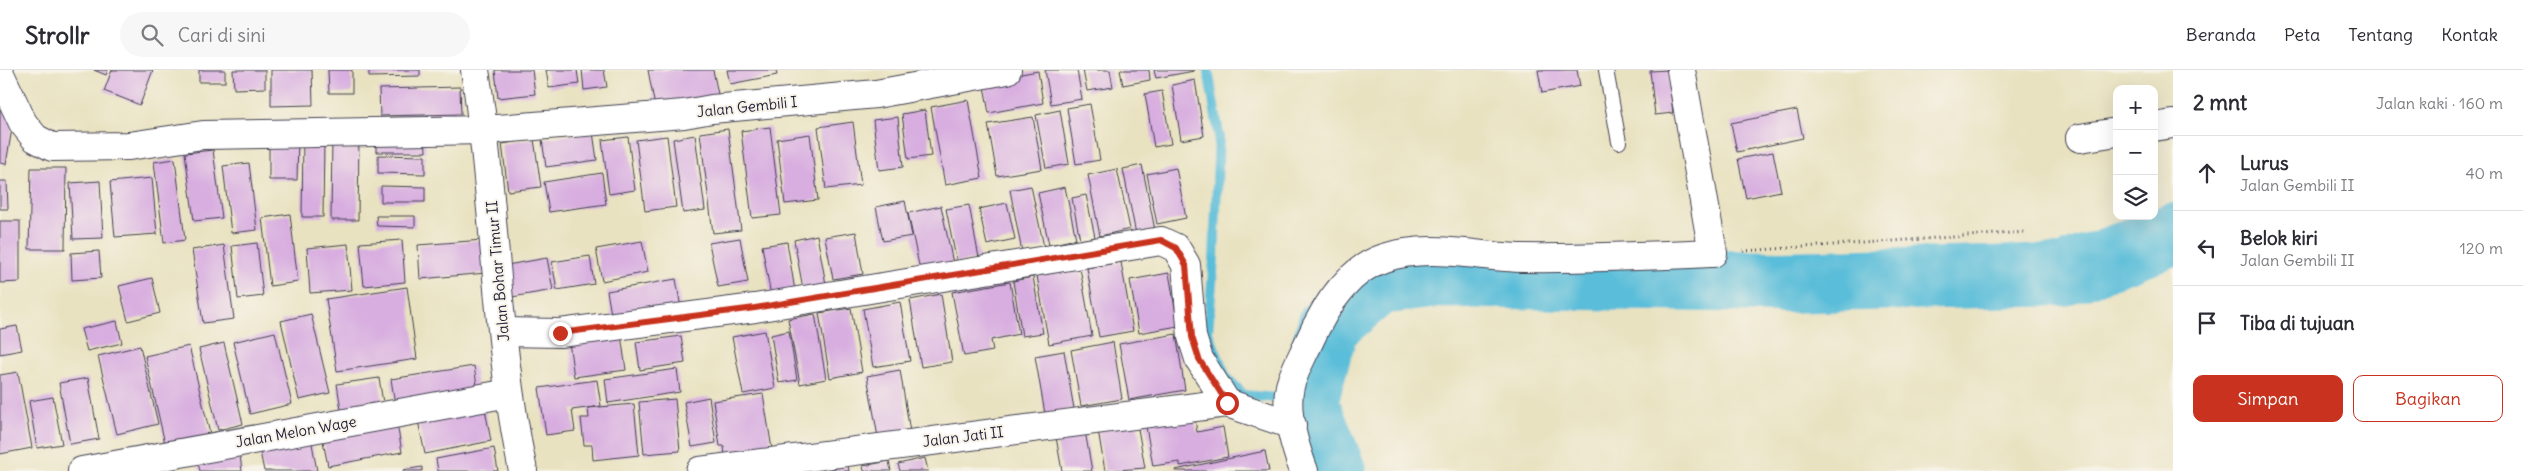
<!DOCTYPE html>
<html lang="id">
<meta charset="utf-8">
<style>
:root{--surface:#fff;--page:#f7f7f7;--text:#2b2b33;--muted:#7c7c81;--line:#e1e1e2;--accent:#c8321e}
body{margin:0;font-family:Delius,sans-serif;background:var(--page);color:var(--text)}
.controls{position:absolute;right:15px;top:15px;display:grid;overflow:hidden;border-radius:10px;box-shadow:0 5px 20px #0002}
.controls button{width:45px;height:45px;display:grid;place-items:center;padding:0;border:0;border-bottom:1px solid var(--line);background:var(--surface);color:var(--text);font:25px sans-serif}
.stop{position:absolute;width:15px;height:15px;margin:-11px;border:4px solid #c8321e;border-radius:50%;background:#fff}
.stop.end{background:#c8321e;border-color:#fff;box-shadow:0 1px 5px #0008}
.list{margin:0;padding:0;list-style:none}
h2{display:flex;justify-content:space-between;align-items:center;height:65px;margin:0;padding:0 20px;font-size:21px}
h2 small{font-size:16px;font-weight:400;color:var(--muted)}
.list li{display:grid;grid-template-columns:32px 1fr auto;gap:15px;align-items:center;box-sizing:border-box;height:75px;padding:0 20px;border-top:1px solid var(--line)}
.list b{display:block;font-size:19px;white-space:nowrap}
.list p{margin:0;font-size:16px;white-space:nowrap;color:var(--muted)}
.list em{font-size:16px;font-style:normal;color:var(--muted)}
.actions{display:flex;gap:10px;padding:15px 20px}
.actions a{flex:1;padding:11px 0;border:1px solid var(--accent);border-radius:10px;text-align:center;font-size:18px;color:var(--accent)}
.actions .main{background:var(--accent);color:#fff}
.icon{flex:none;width:28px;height:28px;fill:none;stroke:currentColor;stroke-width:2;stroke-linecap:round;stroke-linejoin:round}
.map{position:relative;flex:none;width:2173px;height:401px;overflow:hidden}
header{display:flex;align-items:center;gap:30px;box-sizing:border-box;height:70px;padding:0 25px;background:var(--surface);border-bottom:1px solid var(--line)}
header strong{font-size:24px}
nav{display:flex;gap:28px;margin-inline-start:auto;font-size:18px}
.search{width:350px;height:45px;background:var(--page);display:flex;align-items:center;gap:12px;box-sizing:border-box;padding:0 18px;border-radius:28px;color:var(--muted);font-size:19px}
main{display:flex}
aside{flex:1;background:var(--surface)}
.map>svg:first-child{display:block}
</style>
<header>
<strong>Strollr</strong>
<div class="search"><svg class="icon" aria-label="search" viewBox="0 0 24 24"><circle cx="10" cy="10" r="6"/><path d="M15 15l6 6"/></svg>Cari di sini</div>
<nav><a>Beranda</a><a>Peta</a><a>Tentang</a><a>Kontak</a></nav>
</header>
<main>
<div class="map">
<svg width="2173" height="401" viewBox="0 0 2173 401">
<rect width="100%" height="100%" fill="#f7f3e8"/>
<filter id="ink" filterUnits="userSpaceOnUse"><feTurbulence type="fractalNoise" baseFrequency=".02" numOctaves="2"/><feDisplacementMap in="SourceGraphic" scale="10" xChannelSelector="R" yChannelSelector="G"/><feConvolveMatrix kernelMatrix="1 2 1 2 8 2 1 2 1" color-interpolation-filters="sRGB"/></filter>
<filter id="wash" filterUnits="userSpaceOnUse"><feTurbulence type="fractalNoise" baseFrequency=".0096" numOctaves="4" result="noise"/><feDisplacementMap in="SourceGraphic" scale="20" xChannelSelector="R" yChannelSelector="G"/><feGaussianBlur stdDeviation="1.12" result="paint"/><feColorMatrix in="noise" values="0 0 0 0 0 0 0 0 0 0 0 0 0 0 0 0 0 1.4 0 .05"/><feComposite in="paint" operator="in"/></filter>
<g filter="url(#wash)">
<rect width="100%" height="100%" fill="#e9e2c1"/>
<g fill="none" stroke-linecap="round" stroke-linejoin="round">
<!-- stream -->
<path stroke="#5abdd9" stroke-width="10" d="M 1208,0 L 1219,65 L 1214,189 L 1208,262 L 1226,307 L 1244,325 L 1307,331"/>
<!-- river -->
<path stroke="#5abdd9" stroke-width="62" d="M 1335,401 L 1307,331 L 1328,256 L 1378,214 L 1438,207 L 1781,212 L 2064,205 L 2173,164"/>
</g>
<g id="blocks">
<!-- building -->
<g fill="#d8aee0">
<path d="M 94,0 L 108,0 L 106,5 Z"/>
<path d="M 112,0 L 153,0 L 140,35 L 104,21 Z"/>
<rect x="199" y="0" width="26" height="12"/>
<path d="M 233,0 L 265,0 L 265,18 L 234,19 Z"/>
<path d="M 271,0 L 312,0 L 313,35 L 271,36 Z"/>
<path d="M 328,0 L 352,0 L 352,23 L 329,23 Z"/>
<path d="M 369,0 L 420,0 L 420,6 L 369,7 Z"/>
<path d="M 495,0 L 532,0 L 535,24 L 498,28 Z"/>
<path d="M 546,0 L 577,0 L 579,14 L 549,18 Z"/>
<path d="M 582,0 L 604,0 L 607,17 L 584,20 Z"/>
<path d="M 648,0 L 713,0 L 719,29 L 656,42 Z"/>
<path d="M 727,0 L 776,0 L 777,5 L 730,14 Z"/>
<path d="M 1045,0 L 1077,0 L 1082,29 L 1051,34 Z"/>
<path d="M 1083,0 L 1110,0 L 1113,17 L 1087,21 Z"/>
<path d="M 1120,0 L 1149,0 L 1150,10 L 1123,15 Z"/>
<path d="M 1154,0 L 1193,0 L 1194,1 L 1156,8 Z"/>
<path d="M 1538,0 L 1577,0 L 1580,16 L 1542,23 Z"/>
<path d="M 1668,0 L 1673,43 L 1655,45 L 1650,1 Z"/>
<path d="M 1038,1 L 1043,33 L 989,43 L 983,11 Z"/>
<path d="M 1195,10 L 1204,66 L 1181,70 L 1172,15 Z"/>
<path d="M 460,17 L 461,44 L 380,46 L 379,19 Z"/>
<path d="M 1162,21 L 1171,74 L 1154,77 L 1145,24 Z"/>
<path d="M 968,30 L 982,108 L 945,115 L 931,37 Z"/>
<path d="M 1090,34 L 1100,90 L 1076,94 L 1067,38 Z"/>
<path d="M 0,39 L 15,41 L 6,94 L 0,93 Z"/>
<path d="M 925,40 L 931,86 L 908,89 L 902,44 Z"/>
<path d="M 1060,40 L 1069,94 L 1046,98 L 1036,45 Z"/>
<path d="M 1797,40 L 1803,68 L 1737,82 L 1731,53 Z"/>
<path d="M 898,47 L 903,97 L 879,100 L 873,50 Z"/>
<path d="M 1033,47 L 1042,99 L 997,106 L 988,54 Z"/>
<path d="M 853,52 L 861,115 L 826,119 L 818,57 Z"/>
<path d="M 770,57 L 781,145 L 752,148 L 741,61 Z"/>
<path d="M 728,59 L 741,160 L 713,163 L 700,63 Z"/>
<path d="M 593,62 L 597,90 L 546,97 L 542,69 Z"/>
<path d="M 376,63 L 425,63 L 426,82 L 376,82 Z"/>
<path d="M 359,64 L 358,150 L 331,150 L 332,65 Z"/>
<path d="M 810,64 L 818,130 L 785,134 L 777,69 Z"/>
<path d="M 695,65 L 705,140 L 683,143 L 673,69 Z"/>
<path d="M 667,66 L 676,137 L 645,141 L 636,70 Z"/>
<path d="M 269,67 L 298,68 L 297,110 L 269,110 Z"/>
<path d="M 628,67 L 635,120 L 609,124 L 602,70 Z"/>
<path d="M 303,68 L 324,69 L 323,147 L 302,147 Z"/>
<path d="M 534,69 L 541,117 L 508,121 L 502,74 Z"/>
<path d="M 213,80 L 222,148 L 194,151 L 185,83 Z"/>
<path d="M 1773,82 L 1781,121 L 1746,128 L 1738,89 Z"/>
<path d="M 378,85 L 425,86 L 425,104 L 378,103 Z"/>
<path d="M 175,89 L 185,170 L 164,173 L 154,92 Z"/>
<path d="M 249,93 L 257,160 L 231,163 L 223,96 Z"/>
<path d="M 1142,95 L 1155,160 L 1136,164 L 1123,99 Z"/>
<path d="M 31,98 L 66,98 L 65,179 L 29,179 Z"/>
<path d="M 1176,98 L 1186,148 L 1157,154 L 1147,104 Z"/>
<path d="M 1117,99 L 1130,159 L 1100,166 L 1088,105 Z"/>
<path d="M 602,103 L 606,134 L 549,142 L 544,112 Z"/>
<path d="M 152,108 L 157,164 L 115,167 L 110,112 Z"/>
<path d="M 0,111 L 7,111 L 8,139 L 0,139 Z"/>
<path d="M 100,111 L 103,168 L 73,169 L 70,113 Z"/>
<path d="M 381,116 L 425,117 L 425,132 L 381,132 Z"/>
<path d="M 1031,116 L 1044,177 L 1022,182 L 1010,120 Z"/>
<path d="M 1065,117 L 1076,169 L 1049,175 L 1038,123 Z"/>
<path d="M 1086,125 L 1095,167 L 1080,170 L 1072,128 Z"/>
<path d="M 905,131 L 912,166 L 883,171 L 876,137 Z"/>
<path d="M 1007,133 L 1015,169 L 987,175 L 979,139 Z"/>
<path d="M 969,135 L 979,188 L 957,193 L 946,139 Z"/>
<path d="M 941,136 L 953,193 L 920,200 L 908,143 Z"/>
<path d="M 290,144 L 298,212 L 270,216 L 262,148 Z"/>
<path d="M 376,146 L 415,146 L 415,157 L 377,156 Z"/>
<path d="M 0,151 L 20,151 L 20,212 L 0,213 Z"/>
<path d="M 856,162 L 863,204 L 833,209 L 825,167 Z"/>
<path d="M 817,165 L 827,220 L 804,224 L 794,170 Z"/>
<path d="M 740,168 L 748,212 L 718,217 L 709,173 Z"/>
<path d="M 402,170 L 405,212 L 364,216 L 360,173 Z"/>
<path d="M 483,170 L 486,203 L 420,209 L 418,175 Z"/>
<path d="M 642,171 L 648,202 L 602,211 L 596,179 Z"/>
<path d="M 787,172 L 796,227 L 772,231 L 762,176 Z"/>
<path d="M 257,173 L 263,226 L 238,229 L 232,176 Z"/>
<path d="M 348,174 L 352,220 L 310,223 L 307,178 Z"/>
<path d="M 224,175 L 234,249 L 203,253 L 192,180 Z"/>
<path d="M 99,181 L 101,208 L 72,210 L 71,183 Z"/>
<path d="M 590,186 L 594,214 L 557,220 L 552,192 Z"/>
<path d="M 547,188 L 553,220 L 512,227 L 507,195 Z"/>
<path d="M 1121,192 L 1133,261 L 1099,267 L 1087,198 Z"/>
<path d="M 1080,198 L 1092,266 L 1049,274 L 1037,206 Z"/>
<path d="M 1169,203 L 1178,256 L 1139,263 L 1130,210 Z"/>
<path d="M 1033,207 L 1043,263 L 1022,266 L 1013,211 Z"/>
<path d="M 152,208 L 160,243 L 128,251 L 119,216 Z"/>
<path d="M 676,209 L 681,238 L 612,250 L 607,221 Z"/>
<path d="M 1010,212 L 1019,264 L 991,270 L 993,281 L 964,286 L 952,222 Z"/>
<path d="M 407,217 L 417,289 L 337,301 L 326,229 Z"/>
<path d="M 941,224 L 952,292 L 921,297 L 910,230 Z"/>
<path d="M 900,232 L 910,291 L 873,297 L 863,239 Z"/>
<path d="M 851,238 L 862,302 L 830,308 L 819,243 Z"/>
<path d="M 311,244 L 330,323 L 299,330 L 281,251 Z"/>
<path d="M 815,244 L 826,309 L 800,314 L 788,249 Z"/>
<path d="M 117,251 L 122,273 L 87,281 L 81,259 Z"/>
<path d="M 17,256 L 22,280 L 0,284 L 0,259 Z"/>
<path d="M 765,261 L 775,318 L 743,324 L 732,267 Z"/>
<path d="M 789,261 L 797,310 L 779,313 L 771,265 Z"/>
<path d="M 275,262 L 292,334 L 250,344 L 233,272 Z"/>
<path d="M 1176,264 L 1185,320 L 1129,330 L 1119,274 Z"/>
<path d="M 621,265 L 626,300 L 574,307 L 569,272 Z"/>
<path d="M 681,266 L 685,293 L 640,300 L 636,272 Z"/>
<path d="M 1113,272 L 1122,329 L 1081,336 L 1071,280 Z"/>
<path d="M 224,273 L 243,354 L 218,360 L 199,279 Z"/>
<path d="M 140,276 L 158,354 L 117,364 L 98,286 Z"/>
<path d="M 189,276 L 211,368 L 166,378 L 145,286 Z"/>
<path d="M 1064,281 L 1074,339 L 1045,344 L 1035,286 Z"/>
<path d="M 474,296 L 478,322 L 395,334 L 391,309 Z"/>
<path d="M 677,299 L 680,322 L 608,333 L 605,309 Z"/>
<path d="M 900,300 L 910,362 L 878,367 L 867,306 Z"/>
<path d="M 18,302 L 32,378 L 0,384 L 0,305 Z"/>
<path d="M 88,308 L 99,369 L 70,374 L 59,313 Z"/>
<path d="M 379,308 L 384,339 L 342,346 L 337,314 Z"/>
<path d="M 597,310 L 601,336 L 572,340 L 575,361 L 546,365 L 539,318 Z"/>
<path d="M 763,324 L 772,379 L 725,386 L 724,376 L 720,376 L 713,331 Z"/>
<path d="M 53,327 L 62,374 L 37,378 L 29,331 Z"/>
<path d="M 709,327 L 716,373 L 692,377 L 684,332 Z"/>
<path d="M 675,329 L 680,381 L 644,384 L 639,332 Z"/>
<path d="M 484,334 L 491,371 L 425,384 L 417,346 Z"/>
<path d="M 634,334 L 639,385 L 593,390 L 592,375 L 584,375 L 581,348 L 589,348 L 588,338 Z"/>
<path d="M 1194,342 L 1197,362 L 1223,357 L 1228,387 L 1180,396 L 1180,392 L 1153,396 L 1145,351 Z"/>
<path d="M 396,348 L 402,382 L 328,396 L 321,361 Z"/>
<path d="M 1137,353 L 1145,398 L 1105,401 L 1098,360 Z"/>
<path d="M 1085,361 L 1092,401 L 1062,401 L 1056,367 Z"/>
<path d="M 311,368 L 317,401 L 264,401 L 259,377 Z"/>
<path d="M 494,378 L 498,401 L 438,401 L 436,389 Z"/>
<path d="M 1265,381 L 1269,401 L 1175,401 L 1175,400 Z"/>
<path d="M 240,385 L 242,401 L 200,401 L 198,393 Z"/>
<path d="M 925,388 L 928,401 L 900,401 L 898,394 Z"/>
<path d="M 889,391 L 891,401 L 864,401 L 863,396 Z"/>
<path d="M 848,396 L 849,401 L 826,401 L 826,400 Z"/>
<path d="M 422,397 L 422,401 L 403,401 L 403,400 Z"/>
</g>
</g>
</g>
<g filter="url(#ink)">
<use href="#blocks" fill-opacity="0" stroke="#403f4f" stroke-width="1"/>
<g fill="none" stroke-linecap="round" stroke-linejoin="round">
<defs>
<path id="service" d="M 1606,0 L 1619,72"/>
<g id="minor">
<path d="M 475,0 C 496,133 495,269 523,401"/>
<path d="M 0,4 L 23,53 L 35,68 L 52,77 L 129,76 L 203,65 L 485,60 L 684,44 L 712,39 L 876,24 L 1007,0"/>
<path d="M 2154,57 L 2173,54"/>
<path d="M 2080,68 L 2117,62"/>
<path d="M 503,262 L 560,263 L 755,238 L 1161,171 L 1176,178 L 1186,195 L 1192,267 L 1199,289 L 1227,333 L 1292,355"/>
<path d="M 82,401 L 509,323"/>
<path d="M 700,401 L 1227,333"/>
<path d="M 1304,401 C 1295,377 1284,342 1290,316 C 1294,301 1302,287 1308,274 C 1323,240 1347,200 1384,188 C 1429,173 1477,187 1523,188 C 1586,189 1649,186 1713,183 L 1681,0"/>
</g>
</defs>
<!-- service casing -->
<use href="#service" stroke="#403f4f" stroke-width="16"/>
<!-- minor casing -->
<use href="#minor" stroke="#403f4f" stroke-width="30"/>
<!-- path -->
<path stroke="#403f4f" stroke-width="3" stroke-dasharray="1 4" stroke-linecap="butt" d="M 1743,181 L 2027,162"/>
<!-- service -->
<use href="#service" stroke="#fff" stroke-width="14"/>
<!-- minor -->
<use href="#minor" stroke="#fff" stroke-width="28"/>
</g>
</g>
<g fill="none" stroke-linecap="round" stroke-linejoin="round" filter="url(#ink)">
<!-- route -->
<path stroke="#c8321e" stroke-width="6" d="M 560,263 L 755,238 L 1161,170 L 1176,178 L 1186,195 L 1192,267 L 1199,289 L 1227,333"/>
</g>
<g text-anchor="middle" stroke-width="4" stroke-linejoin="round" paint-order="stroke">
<!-- street labels -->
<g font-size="15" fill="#22223b" stroke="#f7f3e8">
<text transform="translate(747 37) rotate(-6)" y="5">Jalan Gembili I</text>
<text transform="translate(498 201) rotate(-95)" y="5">Jalan Bohar Timur II</text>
<text transform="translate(296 362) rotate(-10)" y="5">Jalan Melon Wage</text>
<text transform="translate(963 367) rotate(-7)" y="5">Jalan Jati II</text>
</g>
</g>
</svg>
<div class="controls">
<button>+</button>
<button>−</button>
<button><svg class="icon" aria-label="layers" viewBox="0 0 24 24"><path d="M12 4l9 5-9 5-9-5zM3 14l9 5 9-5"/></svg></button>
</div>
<div class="stop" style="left:1227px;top:333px"></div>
<div class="stop end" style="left:560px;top:263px"></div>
</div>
<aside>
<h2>2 mnt<small>Jalan kaki · 160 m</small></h2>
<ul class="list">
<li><svg class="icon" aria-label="ahead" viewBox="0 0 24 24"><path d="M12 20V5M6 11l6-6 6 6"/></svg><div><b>Lurus</b><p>Jalan Gembili II</p></div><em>40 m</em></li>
<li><svg class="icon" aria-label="left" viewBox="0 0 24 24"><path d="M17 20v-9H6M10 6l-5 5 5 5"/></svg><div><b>Belok kiri</b><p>Jalan Gembili II</p></div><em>120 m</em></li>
<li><svg class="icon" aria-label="arrive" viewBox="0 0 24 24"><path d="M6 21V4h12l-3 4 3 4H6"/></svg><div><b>Tiba di tujuan</b></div></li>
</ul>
<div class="actions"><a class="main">Simpan</a><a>Bagikan</a></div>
</aside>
</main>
